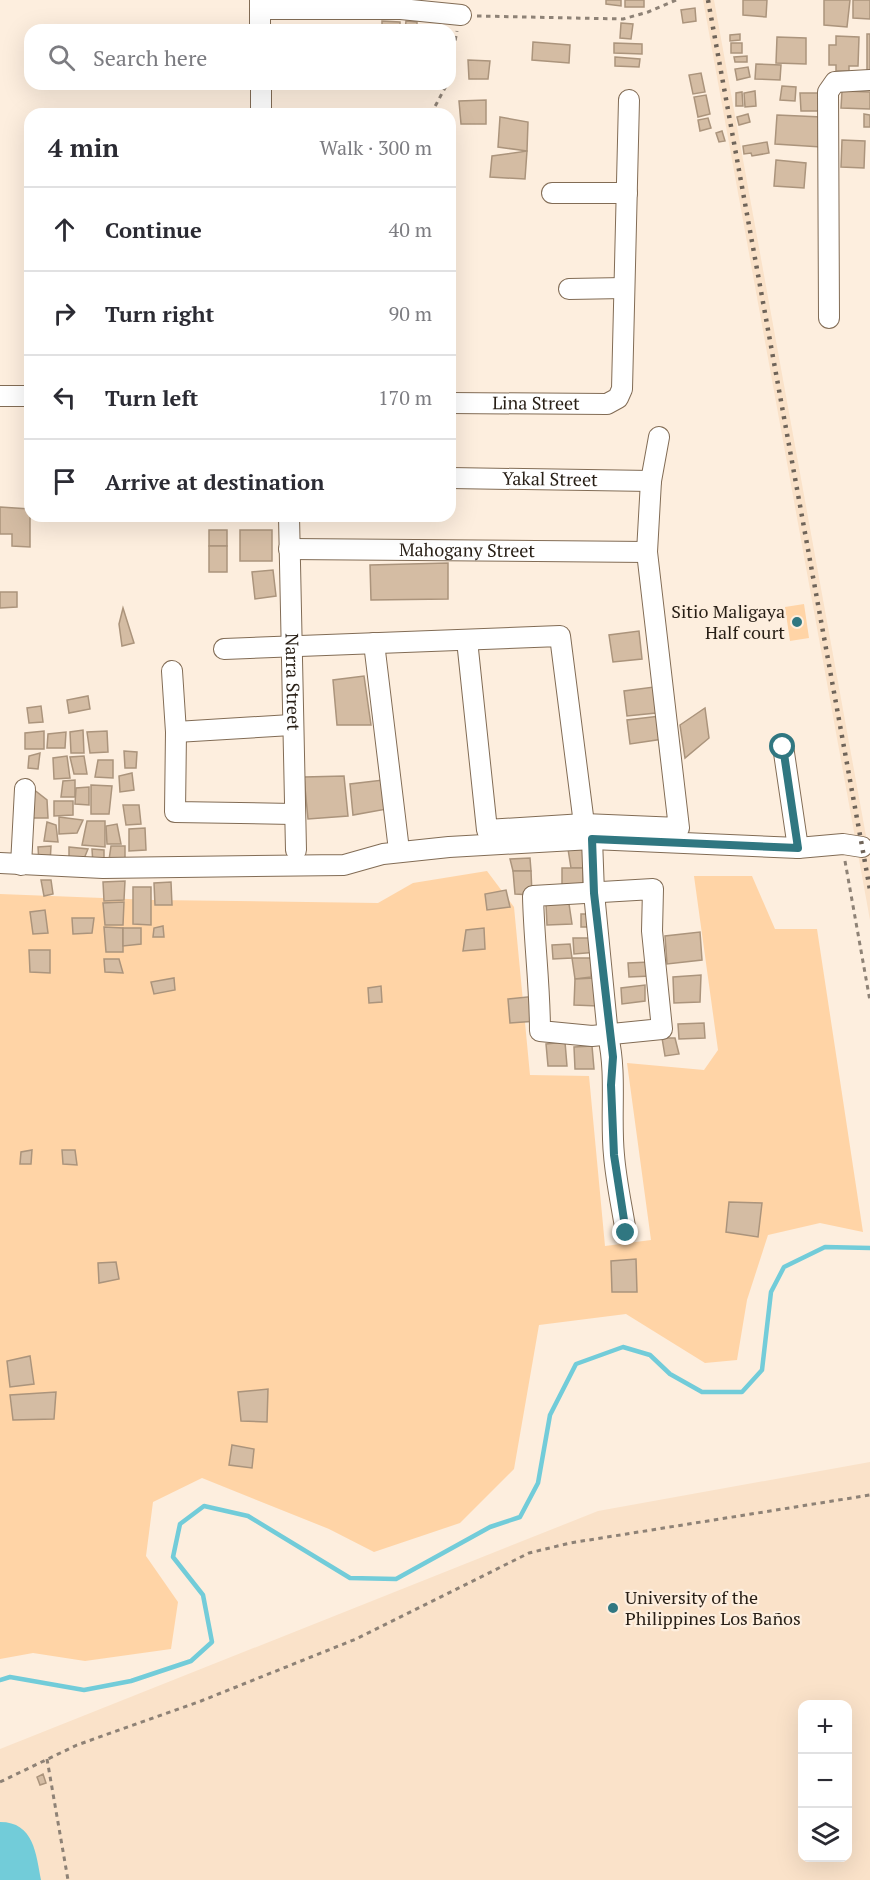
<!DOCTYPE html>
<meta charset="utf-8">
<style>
:root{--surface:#fff;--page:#f7f7f7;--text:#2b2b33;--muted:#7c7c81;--line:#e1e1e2}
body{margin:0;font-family:"PT Serif",serif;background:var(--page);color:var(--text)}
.controls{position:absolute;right:18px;bottom:18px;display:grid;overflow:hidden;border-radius:12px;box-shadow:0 6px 24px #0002}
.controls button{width:54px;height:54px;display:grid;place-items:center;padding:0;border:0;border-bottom:2px solid var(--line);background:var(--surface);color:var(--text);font:30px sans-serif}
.stop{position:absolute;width:18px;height:18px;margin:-14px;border:4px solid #307781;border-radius:50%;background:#fff}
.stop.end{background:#307781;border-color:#fff;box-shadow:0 2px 6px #0008}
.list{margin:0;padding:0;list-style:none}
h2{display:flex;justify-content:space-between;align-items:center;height:78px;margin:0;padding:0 24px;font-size:26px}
h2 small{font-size:20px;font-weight:400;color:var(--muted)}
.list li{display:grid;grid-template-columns:39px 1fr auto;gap:18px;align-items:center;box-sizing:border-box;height:84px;padding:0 24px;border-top:2px solid var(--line)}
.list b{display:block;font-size:22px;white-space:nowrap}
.list em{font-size:20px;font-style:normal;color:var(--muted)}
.icon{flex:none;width:33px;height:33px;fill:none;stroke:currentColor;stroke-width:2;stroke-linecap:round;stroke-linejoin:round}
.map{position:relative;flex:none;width:870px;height:1880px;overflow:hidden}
.search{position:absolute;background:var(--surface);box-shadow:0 6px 24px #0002;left:24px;top:24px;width:432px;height:66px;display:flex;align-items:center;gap:15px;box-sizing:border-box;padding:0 21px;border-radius:18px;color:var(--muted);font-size:22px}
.panel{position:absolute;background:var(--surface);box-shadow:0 6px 24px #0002;left:24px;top:108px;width:432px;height:414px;border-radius:18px}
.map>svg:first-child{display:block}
</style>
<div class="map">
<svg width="870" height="1880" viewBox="0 0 870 1880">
<rect width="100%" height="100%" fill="#fdeede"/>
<!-- built -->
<g fill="#fae2c9" fill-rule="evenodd">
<path d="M 703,0 L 714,0 L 870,858 L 870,920 Z"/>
<path d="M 870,1462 L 870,1880 L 0,1880 L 0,1749 L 598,1511 ZM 802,1704 L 848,1704 L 848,1858 L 802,1858 Z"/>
</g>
<!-- green -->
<g fill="#ffd4a6">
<path d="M 804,604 L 809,638 L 790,641 L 785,607 Z"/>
<path d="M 487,871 L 514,907 L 530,1075 L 589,1076 L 605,1246 L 651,1240 L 627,1063 L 704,1070 L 718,1050 L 694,876 L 752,876 L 775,929 L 817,929 L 863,1232 L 820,1223 L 768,1235 L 747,1300 L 737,1360 L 705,1363 L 626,1314 L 539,1325 L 514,1469 L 460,1523 L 374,1552 L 329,1529 L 202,1478 L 153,1502 L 146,1556 L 178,1602 L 171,1649 L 85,1661 L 33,1653 L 0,1659 L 0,894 L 154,900 L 378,903 L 413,883 Z"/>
</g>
<!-- water -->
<path fill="#72ccd9" d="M 0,1822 C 34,1822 36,1854 41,1880 L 0,1880 Z"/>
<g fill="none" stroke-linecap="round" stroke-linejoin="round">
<!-- stream -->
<path stroke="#72ccd9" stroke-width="4.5" d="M 0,1680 L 10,1677 L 84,1690 L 131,1681 L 191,1661 L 212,1642 L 203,1595 L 173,1557 L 180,1524 L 204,1506 L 248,1516 L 350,1578 L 396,1579 L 490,1527 L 520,1517 L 538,1483 L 550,1415 L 576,1364 L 623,1347 L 650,1355 L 670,1374 L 702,1392 L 742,1392 L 762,1370 L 771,1292 L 784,1267 L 825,1247 L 870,1248"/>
</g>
<!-- building -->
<g fill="#d4bca3" stroke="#ab947c" stroke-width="1.5">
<path d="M 606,0 L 621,0 L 621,6 L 606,4 Z"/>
<rect x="625" y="0" width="19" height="7"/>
<path d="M 743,0 L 767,0 L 766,17 L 743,15 Z"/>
<path d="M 824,0 L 850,0 L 847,27 L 824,25 Z"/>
<path d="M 853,0 L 870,0 L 870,19 L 853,18 Z"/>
<path d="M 695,8 L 696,21 L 683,23 L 681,10 Z"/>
<path d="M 382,21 L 400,22 L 400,30 L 382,30 Z"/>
<path d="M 406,21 L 417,22 L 417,30 L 405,30 Z"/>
<path d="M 621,23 L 633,24 L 631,39 L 620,38 Z"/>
<path d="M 740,34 L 740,40 L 730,41 L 730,35 Z"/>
<rect x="867" y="34" width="3" height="39"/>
<path d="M 836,36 L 859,37 L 858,66 L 849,66 L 849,71 L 836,71 L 836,65 L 829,65 L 829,45 L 836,45 Z"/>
<path d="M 777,37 L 806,38 L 806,64 L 776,63 Z"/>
<path d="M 533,42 L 570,45 L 569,63 L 532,60 Z"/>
<path d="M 614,43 L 642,44 L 642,54 L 614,53 Z"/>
<rect x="731" y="43" width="11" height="10"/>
<path d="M 747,56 L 747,62 L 735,62 L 734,57 Z"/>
<path d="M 615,57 L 640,59 L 639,67 L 615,66 Z"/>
<path d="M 468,60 L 490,61 L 488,79 L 469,79 Z"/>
<path d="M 756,64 L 781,65 L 780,80 L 755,79 Z"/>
<path d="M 748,67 L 750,77 L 737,80 L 735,69 Z"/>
<path d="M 701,73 L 705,92 L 693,94 L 689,75 Z"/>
<path d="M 782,86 L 796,87 L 795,101 L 780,100 Z"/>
<path d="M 755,91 L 756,106 L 745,107 L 744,93 Z"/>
<path d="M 842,91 L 870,92 L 870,109 L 841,108 Z"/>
<path d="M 742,92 L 743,106 L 736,106 L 736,93 Z"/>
<path d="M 800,93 L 819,93 L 820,111 L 801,111 Z"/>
<path d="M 706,95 L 710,114 L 698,117 L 694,97 Z"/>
<path d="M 486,100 L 486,124 L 461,124 L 459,101 Z"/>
<path d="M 748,114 L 750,122 L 739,125 L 737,117 Z"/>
<path d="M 864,114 L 870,115 L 870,127 L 864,127 Z"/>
<path d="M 777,115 L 822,117 L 821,147 L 775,144 Z"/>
<path d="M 500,117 L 528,122 L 527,151 L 498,147 Z"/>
<path d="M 708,118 L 711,128 L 700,131 L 698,120 Z"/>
<path d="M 722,131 L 725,141 L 719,142 L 716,133 Z"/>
<path d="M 842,140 L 865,141 L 864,168 L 841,167 Z"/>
<path d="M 767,142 L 769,153 L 752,156 L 751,153 L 744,154 L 743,146 Z"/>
<path d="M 527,151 L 525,179 L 490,177 L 492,156 Z"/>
<path d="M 776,160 L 806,163 L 804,188 L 774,186 Z"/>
<path d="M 0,507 L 30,509 L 30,547 L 12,546 L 12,534 L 0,534 Z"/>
<path d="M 335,516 L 362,516 L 362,519 L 335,518 Z"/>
<rect x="209" y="530" width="18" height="16"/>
<rect x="240" y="530" width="32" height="31"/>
<rect x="209" y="546" width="18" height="26"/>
<path d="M 448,563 L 448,599 L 371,600 L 370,565 Z"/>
<path d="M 273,570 L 276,596 L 255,599 L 252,572 Z"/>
<path d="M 0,592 L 17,592 L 17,607 L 0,608 Z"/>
<path d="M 123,608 L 134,643 L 122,646 L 119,624 Z"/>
<path d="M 639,631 L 642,659 L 613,662 L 609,635 Z"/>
<path d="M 364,676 L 371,725 L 337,725 L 333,680 Z"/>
<path d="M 654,687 L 656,713 L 627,716 L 624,691 Z"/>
<path d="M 88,696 L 90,709 L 69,713 L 67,700 Z"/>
<path d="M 41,706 L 43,722 L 29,723 L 27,708 Z"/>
<path d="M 705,708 L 709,738 L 685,758 L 680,725 Z"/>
<path d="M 660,716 L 663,739 L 630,744 L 627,720 Z"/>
<path d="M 83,730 L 84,753 L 71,753 L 70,732 Z"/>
<path d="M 44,731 L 44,749 L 25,749 L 25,733 Z"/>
<path d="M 107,731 L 108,752 L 90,753 L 87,732 Z"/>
<path d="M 66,732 L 65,748 L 47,748 L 48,734 Z"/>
<path d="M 124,751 L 137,752 L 136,768 L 125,768 Z"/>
<path d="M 40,753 L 38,769 L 28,768 L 29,756 Z"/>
<path d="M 67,756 L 70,778 L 54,779 L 53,758 Z"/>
<path d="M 84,756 L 87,774 L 74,774 L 70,757 Z"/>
<path d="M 98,760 L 113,760 L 113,778 L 95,777 Z"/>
<path d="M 132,773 L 134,790 L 120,792 L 119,776 Z"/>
<path d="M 344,776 L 348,816 L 308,819 L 304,777 Z"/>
<path d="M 75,780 L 75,797 L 61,797 L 63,781 Z"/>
<path d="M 383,780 L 387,809 L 353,815 L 350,784 Z"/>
<path d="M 28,785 L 47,800 L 48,818 L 26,818 Z"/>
<path d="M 91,785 L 112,786 L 109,814 L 91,814 Z"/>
<path d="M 89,787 L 89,805 L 75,804 L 76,788 Z"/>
<path d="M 54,801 L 73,801 L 73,815 L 54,816 Z"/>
<path d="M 123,805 L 139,805 L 141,824 L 126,825 Z"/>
<path d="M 59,817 L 83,820 L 77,833 L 59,834 Z"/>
<path d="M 87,821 L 105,821 L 105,847 L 82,845 Z"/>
<path d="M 47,822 L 56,825 L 58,842 L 44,841 Z"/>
<path d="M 117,824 L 121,844 L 107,844 L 106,826 Z"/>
<path d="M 145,828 L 146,850 L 129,851 L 129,829 Z"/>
<path d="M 51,846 L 50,864 L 39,863 L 38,847 Z"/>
<path d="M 111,846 L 125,846 L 125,865 L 108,867 Z"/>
<path d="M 69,847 L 88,849 L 83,861 L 69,864 Z"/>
<path d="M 92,849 L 104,850 L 104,865 L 93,865 Z"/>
<path d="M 568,849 L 587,849 L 590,868 L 571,868 Z"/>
<path d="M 530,858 L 531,871 L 513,871 L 510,859 Z"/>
<path d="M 562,868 L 583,868 L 583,884 L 562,885 Z"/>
<path d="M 513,871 L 531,871 L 532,895 L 515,894 Z"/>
<path d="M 41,880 L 51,880 L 53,894 L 44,896 Z"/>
<path d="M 125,881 L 124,900 L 104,901 L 103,882 Z"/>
<path d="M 171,882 L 172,905 L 155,905 L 154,883 Z"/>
<path d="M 133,887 L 151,887 L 151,925 L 133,924 Z"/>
<path d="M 506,890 L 510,907 L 487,910 L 485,894 Z"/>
<path d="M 124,902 L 123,925 L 105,925 L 103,903 Z"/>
<path d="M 546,904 L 569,904 L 572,924 L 547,925 Z"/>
<path d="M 45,910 L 48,933 L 33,934 L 30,912 Z"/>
<path d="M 581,914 L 595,914 L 597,927 L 581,927 Z"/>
<path d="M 72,918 L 94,918 L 92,933 L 73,934 Z"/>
<path d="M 163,926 L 164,937 L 153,937 L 154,928 Z"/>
<path d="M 104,927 L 123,928 L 123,952 L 106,952 Z"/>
<path d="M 123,928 L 141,928 L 141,944 L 123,946 Z"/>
<path d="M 484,928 L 485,949 L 463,951 L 466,930 Z"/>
<path d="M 700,932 L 702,960 L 667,964 L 665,936 Z"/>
<path d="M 573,938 L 598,938 L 598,952 L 574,954 Z"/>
<path d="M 570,944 L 572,958 L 553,959 L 552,945 Z"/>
<path d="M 29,950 L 50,950 L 50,973 L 30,972 Z"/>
<path d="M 572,958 L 592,958 L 591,977 L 575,979 Z"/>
<path d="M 104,959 L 119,959 L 123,973 L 105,972 Z"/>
<path d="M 650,962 L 651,976 L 629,977 L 628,963 Z"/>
<path d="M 701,975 L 700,1002 L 674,1003 L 673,977 Z"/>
<path d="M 174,978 L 175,990 L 154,994 L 151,982 Z"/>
<path d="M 595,978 L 598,1006 L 574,1005 L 575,979 Z"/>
<path d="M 645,985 L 645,1001 L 622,1004 L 621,988 Z"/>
<path d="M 381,986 L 382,1002 L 369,1003 L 368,988 Z"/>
<path d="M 537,996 L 537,1021 L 510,1023 L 508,999 Z"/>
<path d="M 704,1023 L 705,1038 L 679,1039 L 678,1024 Z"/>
<path d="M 662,1038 L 675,1038 L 679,1054 L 665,1056 Z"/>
<path d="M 565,1042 L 567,1066 L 548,1066 L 546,1044 Z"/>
<path d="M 592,1046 L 594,1069 L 575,1069 L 574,1047 Z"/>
<path d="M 32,1150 L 31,1164 L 20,1164 L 21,1152 Z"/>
<path d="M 62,1150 L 75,1150 L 77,1165 L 63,1164 Z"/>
<path d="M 729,1202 L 762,1203 L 758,1237 L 726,1232 Z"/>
<path d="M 636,1259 L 637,1292 L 612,1292 L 611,1261 Z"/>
<path d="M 116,1262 L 119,1279 L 99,1283 L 98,1263 Z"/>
<path d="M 30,1356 L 34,1384 L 10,1387 L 7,1361 Z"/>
<path d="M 268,1389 L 267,1422 L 241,1421 L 238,1392 Z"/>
<path d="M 56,1392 L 54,1419 L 13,1420 L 10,1395 Z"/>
<path d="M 232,1445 L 254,1449 L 252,1468 L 229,1465 Z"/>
<path d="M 43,1774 L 46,1783 L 40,1785 L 37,1777 Z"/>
</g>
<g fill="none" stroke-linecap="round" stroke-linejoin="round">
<defs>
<g id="minor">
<path d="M 260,0 L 260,30"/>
<path d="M 260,9 L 401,9 L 461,15"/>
<path d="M 261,84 L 261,114"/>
<path d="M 552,193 L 627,193"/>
<path d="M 569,289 L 624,288"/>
<path d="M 829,318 L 828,92 L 835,82 L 870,80"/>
<path d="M 0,396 L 30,396"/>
<path id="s1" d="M 450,403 L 607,404 L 618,398 L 622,389 L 629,100"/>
<path id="s2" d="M 450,478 L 651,481"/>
<path id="s3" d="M 289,516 L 296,850"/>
<path id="s4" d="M 289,549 L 647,552"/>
<path d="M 467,640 L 487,830 L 584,824 L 679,828 L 647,552 L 651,481 L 659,437"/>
<path d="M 374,643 L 398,842"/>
<path d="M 224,649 L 560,636 L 584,824"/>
<path d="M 172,671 L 176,732 L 175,812 L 293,814"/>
<path d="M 176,732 L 291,725"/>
<path d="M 783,746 L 798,848"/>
<path d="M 592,839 L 594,893 L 608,1036 C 617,1074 610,1116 614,1155 C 616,1181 622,1207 626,1233"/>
<path d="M 0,863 L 103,868 L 344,865 L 383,854 L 449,847 L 592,839 L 798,848 L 843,844 L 862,847"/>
<path d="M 21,865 L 25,789"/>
<path d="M 653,889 L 652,931 L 662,1029 L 592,1036 L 540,1031 C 540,986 534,941 533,896 Z"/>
</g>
</defs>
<!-- minor casing -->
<use href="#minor" stroke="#826c55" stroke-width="22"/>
<!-- path -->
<g stroke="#8e8276" stroke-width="3" stroke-dasharray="4.5 4.5" stroke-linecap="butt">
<path d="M 477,16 L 623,19 L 648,12 L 676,0"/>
<path d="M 450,67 L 457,31"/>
<path d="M 431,114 L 447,84"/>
<path d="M 845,861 L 870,1001"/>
<path d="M 47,1759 L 68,1880"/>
<path d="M 0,1782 L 77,1745 L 201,1701 L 356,1639 L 529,1553 L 570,1543 L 870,1495"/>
</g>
<!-- minor -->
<use href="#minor" stroke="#fff" stroke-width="20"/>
<!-- rail -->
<path stroke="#6f6459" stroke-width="4.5" stroke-dasharray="3 6" stroke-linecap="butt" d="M 708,0 L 870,890"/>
</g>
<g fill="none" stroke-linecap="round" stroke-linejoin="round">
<!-- route -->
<path stroke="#307781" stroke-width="8" d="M 626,1233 L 614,1155 L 611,1085 L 613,1057 L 594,893 L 592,839 L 798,848 L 783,747"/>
</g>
<!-- markers -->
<g fill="#307781" stroke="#fdeede" stroke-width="2">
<circle cx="797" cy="622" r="6"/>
<circle cx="613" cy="1608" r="6"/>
</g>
<g text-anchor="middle" stroke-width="4.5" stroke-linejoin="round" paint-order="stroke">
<!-- street labels -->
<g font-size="18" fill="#271e15" stroke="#fdeede">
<text dy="6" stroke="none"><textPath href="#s1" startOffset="86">Lina Street</textPath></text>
<text dy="6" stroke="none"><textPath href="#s2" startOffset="100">Yakal Street</textPath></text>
<text dy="6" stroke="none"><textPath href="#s4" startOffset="178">Mahogany Street</textPath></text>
<text dy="6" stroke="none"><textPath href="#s3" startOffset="166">Narra Street</textPath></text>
</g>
<!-- poi labels -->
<g font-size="18" fill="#271e15" stroke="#fdeede" text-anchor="end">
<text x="785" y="618">Sitio Maligaya<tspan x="785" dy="21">Half court</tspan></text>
<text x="625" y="1604" text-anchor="start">University of the<tspan x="625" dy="21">Philippines Los Baños</tspan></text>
</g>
</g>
</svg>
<div class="controls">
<button>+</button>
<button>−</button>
<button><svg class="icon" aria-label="layers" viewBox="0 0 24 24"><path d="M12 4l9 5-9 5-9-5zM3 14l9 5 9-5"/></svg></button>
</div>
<div class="stop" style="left:783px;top:747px"></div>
<div class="stop end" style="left:626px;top:1233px"></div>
<div class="search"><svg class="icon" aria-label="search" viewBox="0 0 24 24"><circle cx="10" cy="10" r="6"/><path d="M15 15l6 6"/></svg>Search here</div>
<section class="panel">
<h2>4 min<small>Walk · 300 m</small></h2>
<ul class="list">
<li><svg class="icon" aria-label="ahead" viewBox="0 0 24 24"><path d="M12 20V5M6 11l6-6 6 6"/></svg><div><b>Continue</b></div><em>40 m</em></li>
<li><svg class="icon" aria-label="right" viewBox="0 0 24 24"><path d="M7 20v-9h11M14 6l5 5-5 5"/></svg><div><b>Turn right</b></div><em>90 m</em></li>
<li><svg class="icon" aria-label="left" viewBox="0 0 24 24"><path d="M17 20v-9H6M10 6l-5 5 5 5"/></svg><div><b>Turn left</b></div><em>170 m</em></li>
<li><svg class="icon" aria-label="arrive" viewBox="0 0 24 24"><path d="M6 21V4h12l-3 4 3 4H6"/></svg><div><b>Arrive at destination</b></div></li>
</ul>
</section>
</div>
